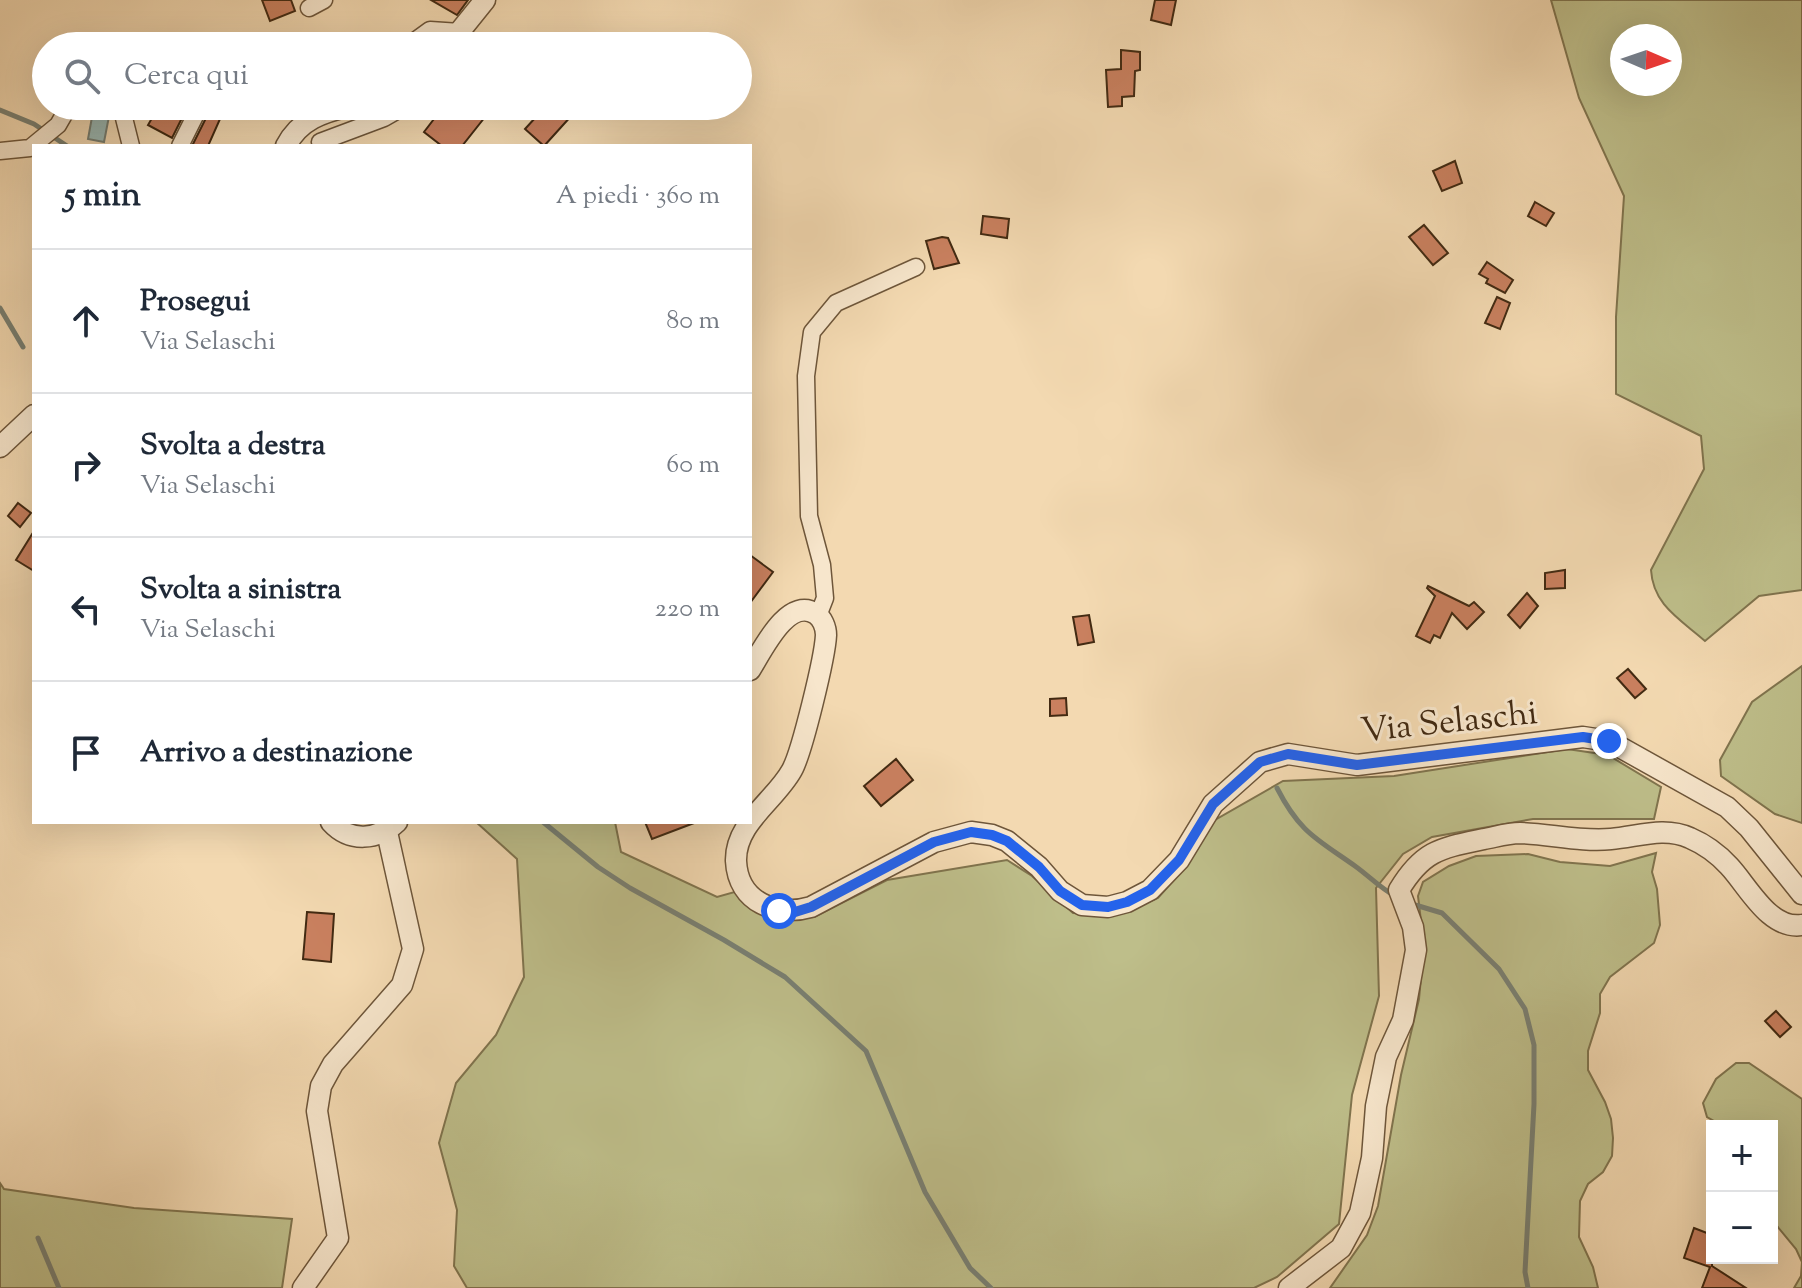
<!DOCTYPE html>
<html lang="it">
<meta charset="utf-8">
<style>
:root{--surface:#fff;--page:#f6f6f7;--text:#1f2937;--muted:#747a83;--line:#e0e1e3}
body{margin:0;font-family:"Sorts Mill Goudy",serif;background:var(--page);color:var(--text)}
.controls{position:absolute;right:24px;bottom:24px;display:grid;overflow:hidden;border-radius:0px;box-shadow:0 8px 32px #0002}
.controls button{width:72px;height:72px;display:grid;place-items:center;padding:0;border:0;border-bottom:2px solid var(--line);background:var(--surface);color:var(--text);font:40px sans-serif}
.compass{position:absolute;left:1610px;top:24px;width:72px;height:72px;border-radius:50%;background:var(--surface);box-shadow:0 8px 32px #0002;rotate:92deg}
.stop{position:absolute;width:24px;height:24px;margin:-18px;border:6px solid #2563eb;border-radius:50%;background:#fff}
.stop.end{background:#2563eb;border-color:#fff;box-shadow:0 2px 8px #0008}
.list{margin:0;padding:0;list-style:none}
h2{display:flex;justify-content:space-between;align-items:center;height:104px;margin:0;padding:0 32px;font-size:34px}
h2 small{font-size:26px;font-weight:400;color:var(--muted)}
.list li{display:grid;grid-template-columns:52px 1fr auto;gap:24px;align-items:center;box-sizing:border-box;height:144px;padding:0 32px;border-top:2px solid var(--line)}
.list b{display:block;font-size:30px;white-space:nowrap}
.list p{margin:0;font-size:26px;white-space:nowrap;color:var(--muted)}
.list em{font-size:26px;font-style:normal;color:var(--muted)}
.icon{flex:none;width:44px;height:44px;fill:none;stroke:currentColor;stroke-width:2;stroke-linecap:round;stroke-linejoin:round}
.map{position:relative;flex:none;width:1802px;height:1288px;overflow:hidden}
.search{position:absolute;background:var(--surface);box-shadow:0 8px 32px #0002;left:32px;top:32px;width:720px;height:88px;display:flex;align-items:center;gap:20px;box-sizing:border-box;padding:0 28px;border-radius:44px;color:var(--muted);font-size:30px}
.panel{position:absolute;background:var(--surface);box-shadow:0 8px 32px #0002;left:32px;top:144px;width:720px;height:680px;border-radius:0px}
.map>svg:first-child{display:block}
</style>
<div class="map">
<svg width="1802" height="1288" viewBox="0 0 1802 1288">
<rect width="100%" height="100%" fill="#f3d9b1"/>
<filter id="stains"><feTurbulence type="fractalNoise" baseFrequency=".0025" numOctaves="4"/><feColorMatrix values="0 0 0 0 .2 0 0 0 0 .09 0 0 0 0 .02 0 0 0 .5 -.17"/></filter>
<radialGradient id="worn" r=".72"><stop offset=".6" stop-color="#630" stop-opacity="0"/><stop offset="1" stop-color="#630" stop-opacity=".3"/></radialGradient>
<!-- green -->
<g fill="#bebe8a" stroke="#80744e" stroke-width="2" fill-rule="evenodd">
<path d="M 1551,0 L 1802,0 L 1802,590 L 1759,596 L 1705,641 C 1680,619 1653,605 1651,570 L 1704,469 L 1701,436 L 1616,394 L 1616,317 L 1624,196 L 1579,98 ZM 1622,36 L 1670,36 L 1670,84 L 1622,84 Z"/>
<path d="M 1802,666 L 1802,823 L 1775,814 L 1721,776 L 1720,760 L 1752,702 Z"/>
<path d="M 1567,749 L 1608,755 L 1661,787 L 1654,819 L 1533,819 L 1432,837 L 1403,854 L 1376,888 L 1379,996 L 1352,1095 L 1339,1224 L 1277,1277 L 1254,1288 L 467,1288 L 454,1266 L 457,1210 L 439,1143 L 456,1083 L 496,1035 L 524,977 L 517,859 L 476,822 L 615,822 L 621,852 L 717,897 L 738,891 L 783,918 L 814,917 L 887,880 L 1007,860 L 1032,876 L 1073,913 L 1117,915 L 1158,898 L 1185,868 L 1208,824 L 1283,781 L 1394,776 Z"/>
<path d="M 1656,853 L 1652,872 L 1657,889 L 1660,925 L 1654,943 L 1610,977 L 1600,994 L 1600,1013 L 1588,1051 L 1588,1070 L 1605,1102 L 1611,1119 L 1613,1138 L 1612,1156 L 1603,1172 L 1588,1184 L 1580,1201 L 1579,1237 L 1593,1267 L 1598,1288 L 1330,1288 L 1367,1235 L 1378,1206 L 1401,1075 L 1419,999 L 1424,946 L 1418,896 L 1423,882 L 1449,866 L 1476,856 L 1528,854 L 1560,862 L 1610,866 Z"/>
<path d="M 1736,1063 L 1749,1063 L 1802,1099 L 1802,1288 L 1794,1288 L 1801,1276 L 1802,1262 L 1796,1249 L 1772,1220 L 1772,1126 L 1723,1126 L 1707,1117 L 1703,1103 L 1716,1079 Z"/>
<path d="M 0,1183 L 4,1189 L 134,1208 L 292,1219 L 282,1288 L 0,1288 Z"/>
</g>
<!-- water -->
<path fill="#9db9b3" stroke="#798073" stroke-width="2" d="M 94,106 L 111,106 L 104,142 L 88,139 Z"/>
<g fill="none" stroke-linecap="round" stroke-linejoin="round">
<!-- stream -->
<g stroke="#798073" stroke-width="5">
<path d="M 0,110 L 34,124 L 67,146"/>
<path d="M 0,308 L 23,347"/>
<path d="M 1277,788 C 1300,833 1317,839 1355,866 C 1369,876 1380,888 1395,896"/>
<path d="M 543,822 L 598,867 L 630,888 L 724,940 L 785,977 L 866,1051 L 925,1192 L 970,1268 L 991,1288"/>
<path d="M 1412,904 L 1442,913 L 1499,969 L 1525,1009 L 1534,1045 L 1534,1104 L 1525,1272 L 1528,1288"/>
<path d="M 38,1238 L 59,1288"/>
</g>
</g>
<!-- building -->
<g fill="#c9805f" stroke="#422a12" stroke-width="2">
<path d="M 262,0 L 291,0 L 295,11 L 270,21 Z"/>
<path d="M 431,0 L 468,0 L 457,15 Z"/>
<path d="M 1155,0 L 1176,0 L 1171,25 L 1151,20 Z"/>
<path d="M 1121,50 L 1140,52 L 1140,70 L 1135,71 L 1134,96 L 1122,97 L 1122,106 L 1108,107 L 1106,70 L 1121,69 Z"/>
<path d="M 159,106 L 188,106 L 172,138 L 148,125 Z"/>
<path d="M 444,106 L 470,106 L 485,117 L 462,146 L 442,146 L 424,132 Z"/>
<path d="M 546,106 L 565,106 L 573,114 L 544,146 L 525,129 Z"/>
<path d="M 212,115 L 220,119 L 208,146 L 192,146 L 206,118 Z"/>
<path d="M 1455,161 L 1462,183 L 1442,191 L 1433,171 Z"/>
<path d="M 1535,202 L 1554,213 L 1546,226 L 1528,216 Z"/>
<path d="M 983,216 L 1009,219 L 1007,238 L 981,234 Z"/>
<path d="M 1424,225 L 1448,253 L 1433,265 L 1409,237 Z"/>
<path d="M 942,237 L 948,238 L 959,263 L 934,269 L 926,241 Z"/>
<path d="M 1487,262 L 1513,280 L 1505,293 L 1486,283 L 1488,279 L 1479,274 Z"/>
<path d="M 1497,297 L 1510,303 L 1500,329 L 1485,323 Z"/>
<path d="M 18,503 L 31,513 L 20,527 L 8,516 Z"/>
<path d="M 34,531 L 34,571 L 16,560 Z"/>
<path d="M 750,555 L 773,572 L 750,603 Z"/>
<path d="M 1565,570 L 1565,588 L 1545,589 L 1545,573 Z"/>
<path d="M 1428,586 L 1469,606 L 1474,602 L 1484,612 L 1467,629 L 1452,613 L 1440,638 L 1434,635 L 1430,643 L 1416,636 L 1435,596 L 1427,588 Z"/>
<path d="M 1527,593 L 1538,606 L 1520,628 L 1508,615 Z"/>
<path d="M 1089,615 L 1094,642 L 1078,645 L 1073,617 Z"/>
<path d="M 1628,669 L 1646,689 L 1635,698 L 1617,678 Z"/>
<path d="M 1066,698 L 1067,715 L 1050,716 L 1050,699 Z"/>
<path d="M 896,759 L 913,780 L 881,806 L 864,786 Z"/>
<path d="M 645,822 L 693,822 L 694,823 L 652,839 Z"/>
<path d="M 307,912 L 334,914 L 331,962 L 303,959 Z"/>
<path d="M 1776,1011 L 1791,1027 L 1780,1037 L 1765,1021 Z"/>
<path d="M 1694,1228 L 1712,1235 L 1712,1266 L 1746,1288 L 1702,1288 L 1710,1267 L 1684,1258 Z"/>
</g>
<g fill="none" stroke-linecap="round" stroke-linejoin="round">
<defs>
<g id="minor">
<path d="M 309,8 L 324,0"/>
<path d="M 408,46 L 430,30 L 460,32"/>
<path d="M 121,106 L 131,146"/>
<path d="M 320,142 L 384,118 L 405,106"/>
<path d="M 180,146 L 198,110 L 206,106"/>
<path d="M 0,151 L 30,148 L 58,125 L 69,106"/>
<path d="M 818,616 L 825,598 L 822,565 L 809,516 L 806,376 L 812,332 L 836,303 L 916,267"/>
</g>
<g id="tertiary">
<path d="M 448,46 L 485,0"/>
<path d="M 286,146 C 299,120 323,112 350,106"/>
<path d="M 0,447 L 34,415"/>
<path d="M 750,670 C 762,651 788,595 816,614 C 822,618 826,627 826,635 C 825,657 802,752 792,770 C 775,801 735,823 736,861 C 738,903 777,917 811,907 L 934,842 L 971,832 L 992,835 L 1007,841 L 1039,867 L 1060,891 L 1082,905 L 1108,907 L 1127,902 L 1150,890 L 1179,860 L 1213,804 L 1260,762 L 1288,754 L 1357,765 L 1583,737 L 1609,741 L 1727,807 L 1749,828 L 1802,894"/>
<path d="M 331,822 C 350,843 378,840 397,822"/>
<path d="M 303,1288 L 338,1238 L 317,1111 L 321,1086 L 333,1064 L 402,985 L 413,949 L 387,832"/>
<path d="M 1289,1288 L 1341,1248 L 1360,1213 L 1372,1158 L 1376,1106 L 1386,1057 L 1403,1020 L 1416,950 L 1413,927 L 1399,890 C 1423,850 1441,848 1484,839 C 1495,837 1508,833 1520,833 C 1550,834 1581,842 1611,839 C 1637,837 1664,826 1690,838 C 1704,844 1718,854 1729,866 C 1748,886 1769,930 1802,925"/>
</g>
</defs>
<!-- minor casing -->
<use href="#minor" stroke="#6e563a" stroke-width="19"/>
<!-- tertiary casing -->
<use href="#tertiary" stroke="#6e563a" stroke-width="23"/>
<!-- minor -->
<use href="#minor" stroke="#f7e6cc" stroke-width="16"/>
<!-- tertiary -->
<use href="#tertiary" stroke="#f7e6cc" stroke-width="20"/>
</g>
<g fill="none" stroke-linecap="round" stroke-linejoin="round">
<!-- route -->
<path stroke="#2563eb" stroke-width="10" d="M 779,911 L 795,912 L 811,907 L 934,842 L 971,832 L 992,835 L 1007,841 L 1039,867 L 1060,891 L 1082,905 L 1108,907 L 1127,902 L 1150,890 L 1179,860 L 1213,804 L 1260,762 L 1288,754 L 1357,765 L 1583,737 L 1609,741"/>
</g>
<g text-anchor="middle" stroke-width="6" stroke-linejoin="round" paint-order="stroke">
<!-- street labels -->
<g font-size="34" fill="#422a12" stroke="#f7e6cc">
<text transform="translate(1449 720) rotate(-6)" y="12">Via Selaschi</text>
</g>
</g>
<rect width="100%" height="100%" filter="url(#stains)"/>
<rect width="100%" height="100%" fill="url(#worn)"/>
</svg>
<div class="controls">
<button>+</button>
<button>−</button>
</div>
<svg class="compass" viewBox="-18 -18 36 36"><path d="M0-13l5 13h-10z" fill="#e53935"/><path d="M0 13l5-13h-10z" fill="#747a83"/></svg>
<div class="stop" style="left:779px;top:911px"></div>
<div class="stop end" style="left:1609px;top:741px"></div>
<div class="search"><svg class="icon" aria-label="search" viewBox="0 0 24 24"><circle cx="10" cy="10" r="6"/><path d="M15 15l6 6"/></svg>Cerca qui</div>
<section class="panel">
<h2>5 min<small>A piedi · 360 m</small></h2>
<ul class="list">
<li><svg class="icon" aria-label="ahead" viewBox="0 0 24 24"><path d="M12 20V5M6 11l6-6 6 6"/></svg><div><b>Prosegui</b><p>Via Selaschi</p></div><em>80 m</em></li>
<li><svg class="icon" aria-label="right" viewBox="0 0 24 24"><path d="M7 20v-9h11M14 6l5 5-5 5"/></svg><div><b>Svolta a destra</b><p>Via Selaschi</p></div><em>60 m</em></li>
<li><svg class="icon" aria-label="left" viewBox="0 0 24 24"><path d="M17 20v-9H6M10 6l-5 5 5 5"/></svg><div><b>Svolta a sinistra</b><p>Via Selaschi</p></div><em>220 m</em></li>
<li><svg class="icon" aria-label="arrive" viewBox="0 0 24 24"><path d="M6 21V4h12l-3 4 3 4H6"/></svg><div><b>Arrivo a destinazione</b></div></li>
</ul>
</section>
</div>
